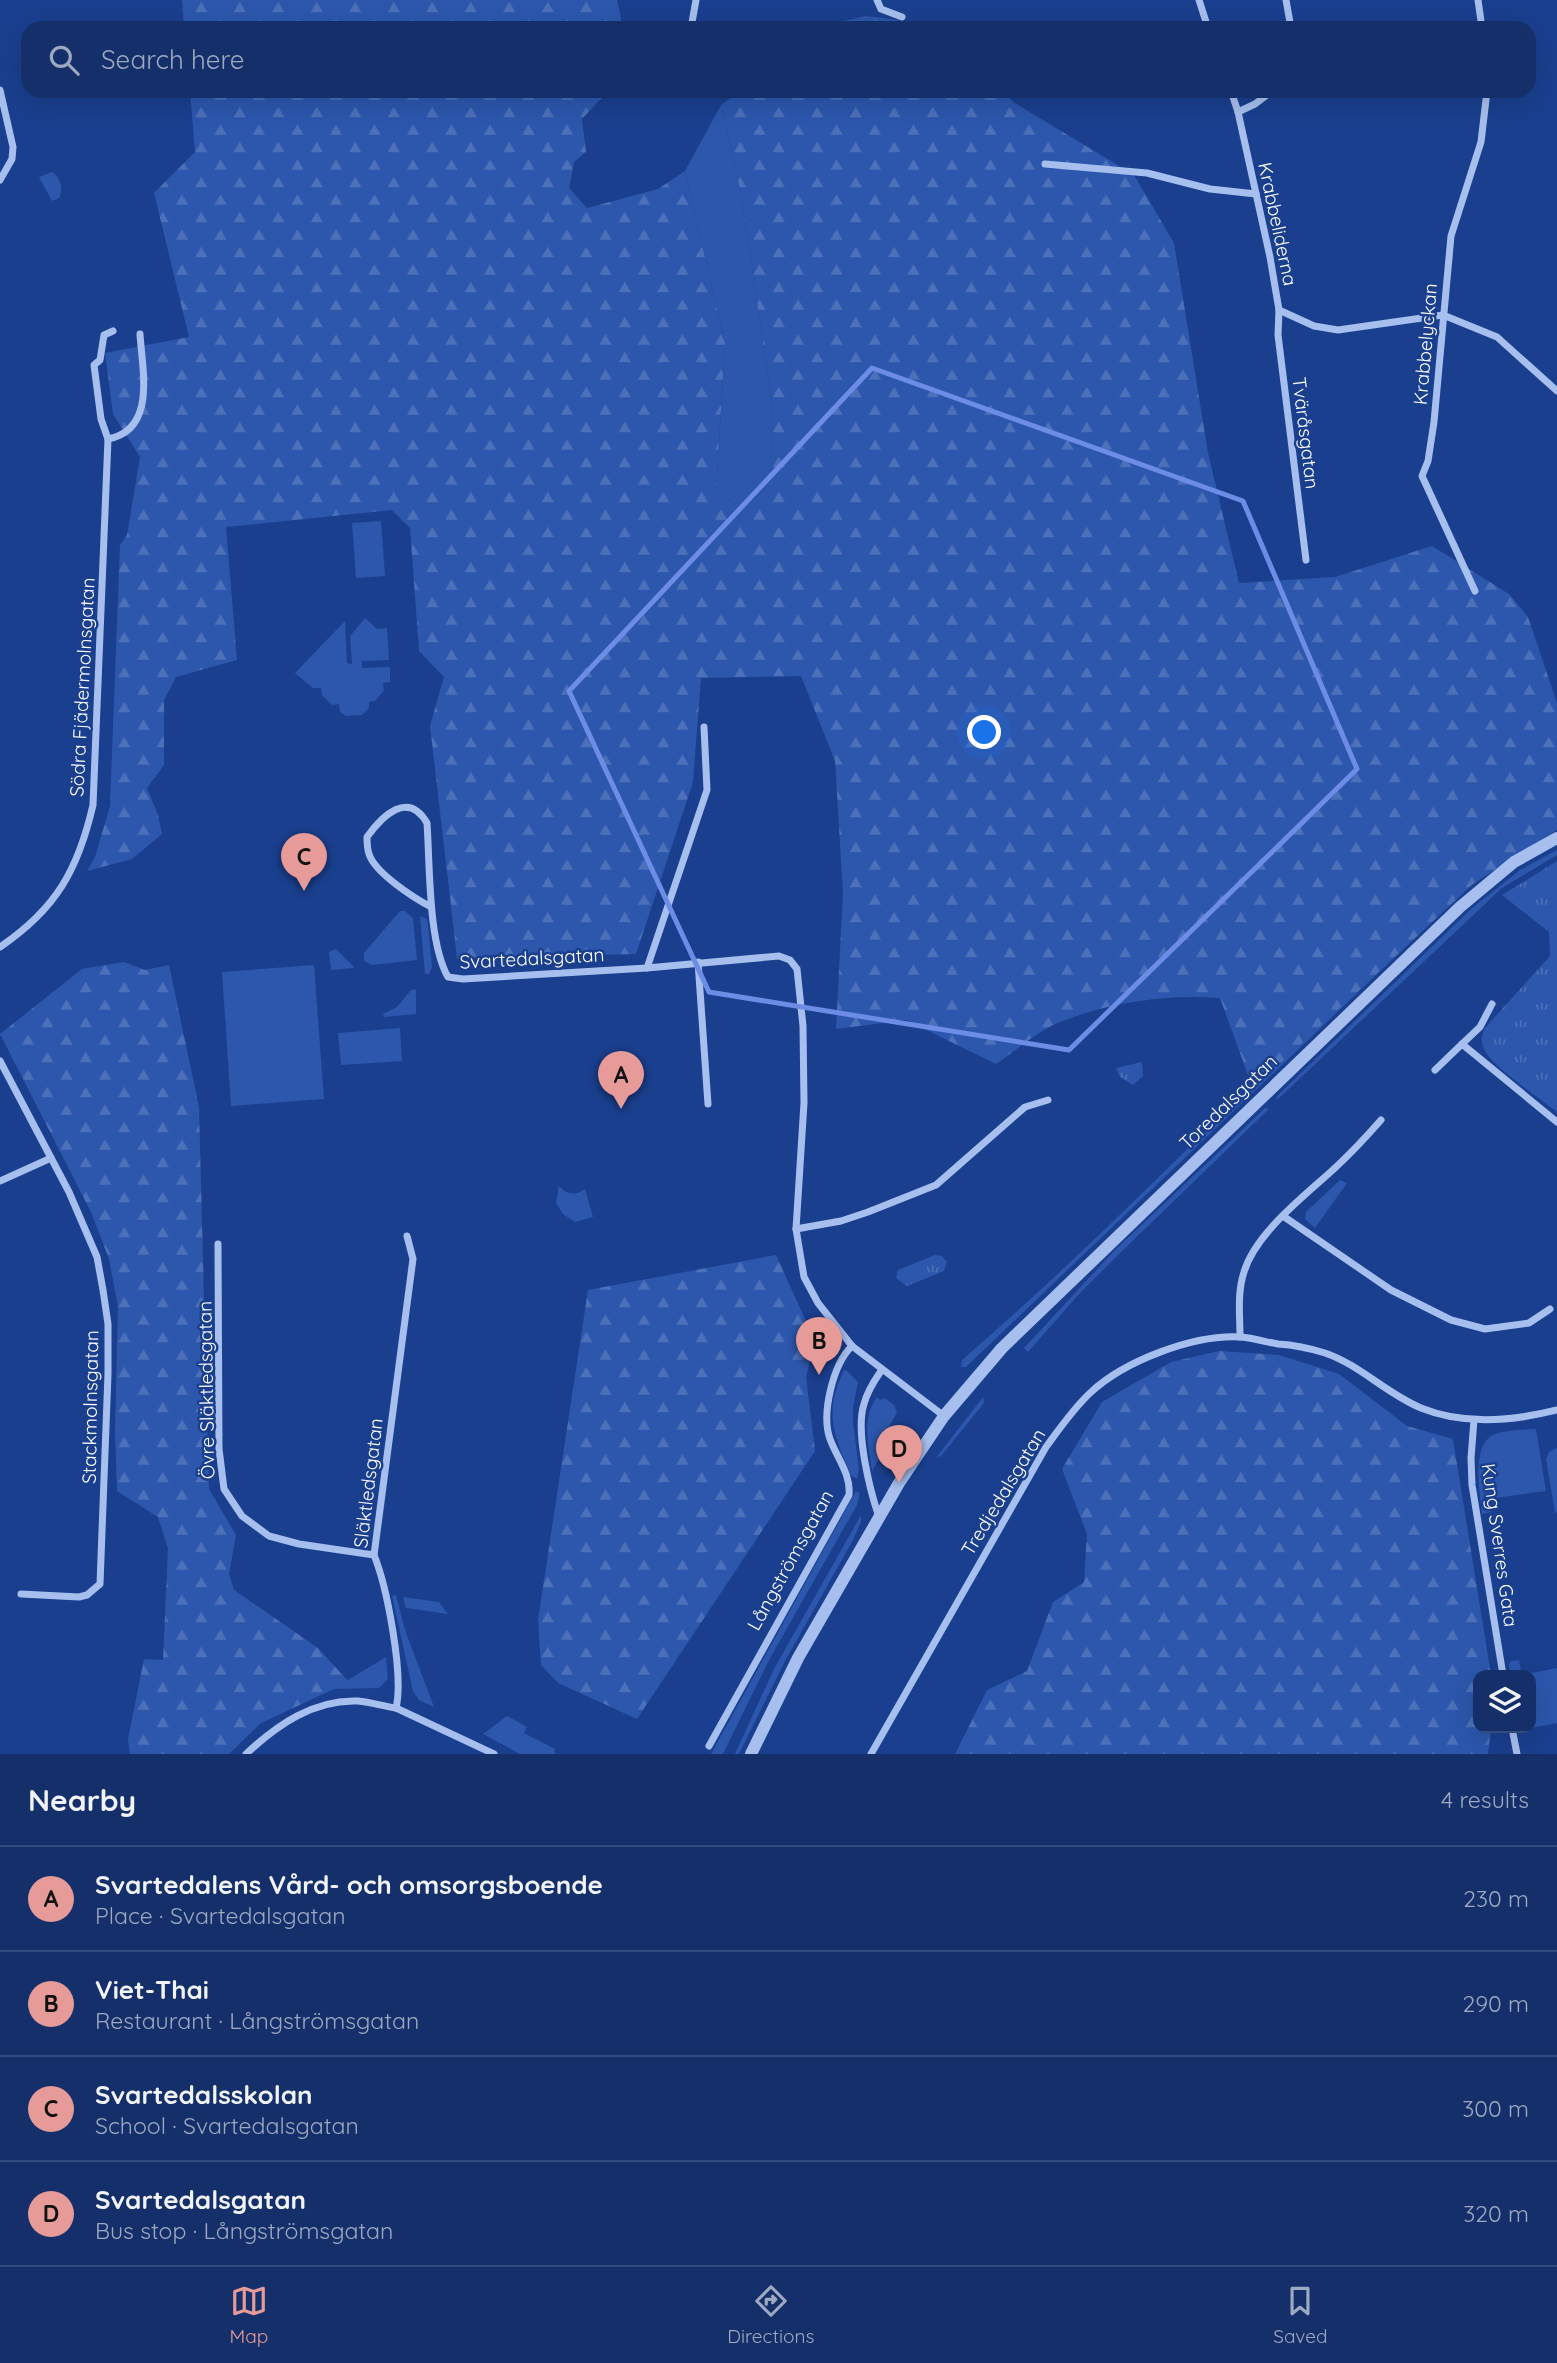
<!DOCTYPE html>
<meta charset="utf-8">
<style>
:root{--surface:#142f6a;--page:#213b72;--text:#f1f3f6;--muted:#9da9c1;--line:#334a7e;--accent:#e69b98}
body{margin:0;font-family:Quicksand,sans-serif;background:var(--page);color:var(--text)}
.controls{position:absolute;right:21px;bottom:21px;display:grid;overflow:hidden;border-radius:14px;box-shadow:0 7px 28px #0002}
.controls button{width:63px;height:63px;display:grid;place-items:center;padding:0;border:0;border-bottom:2px solid var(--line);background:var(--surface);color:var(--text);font:35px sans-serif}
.you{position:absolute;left:985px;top:733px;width:24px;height:24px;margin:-18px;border:5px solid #fff;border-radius:50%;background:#1a73e8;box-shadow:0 0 0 10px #1a73e833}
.badge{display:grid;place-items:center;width:46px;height:46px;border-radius:50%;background:var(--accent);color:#111;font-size:23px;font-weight:700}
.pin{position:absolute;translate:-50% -58px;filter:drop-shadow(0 2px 4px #0008)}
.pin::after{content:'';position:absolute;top:37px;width:24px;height:21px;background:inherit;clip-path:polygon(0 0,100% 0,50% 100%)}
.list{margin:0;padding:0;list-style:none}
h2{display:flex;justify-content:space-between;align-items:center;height:91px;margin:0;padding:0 28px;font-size:30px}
h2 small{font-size:23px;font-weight:400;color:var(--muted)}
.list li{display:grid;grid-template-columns:46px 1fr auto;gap:21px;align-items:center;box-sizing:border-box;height:105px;padding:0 28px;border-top:2px solid var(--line)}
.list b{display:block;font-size:26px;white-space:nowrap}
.list p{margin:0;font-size:23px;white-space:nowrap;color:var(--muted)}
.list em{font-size:23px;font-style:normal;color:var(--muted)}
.icon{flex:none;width:38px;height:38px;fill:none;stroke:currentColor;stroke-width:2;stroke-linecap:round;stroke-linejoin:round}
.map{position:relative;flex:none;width:1557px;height:1754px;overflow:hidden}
.search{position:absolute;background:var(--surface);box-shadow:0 7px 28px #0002;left:21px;right:21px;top:21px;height:77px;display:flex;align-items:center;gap:18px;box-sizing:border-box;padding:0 24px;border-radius:21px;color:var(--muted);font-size:26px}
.sheet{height:511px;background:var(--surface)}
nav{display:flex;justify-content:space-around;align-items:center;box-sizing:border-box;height:98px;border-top:2px solid var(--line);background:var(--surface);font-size:19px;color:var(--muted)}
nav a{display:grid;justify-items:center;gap:4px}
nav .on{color:var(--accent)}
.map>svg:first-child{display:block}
</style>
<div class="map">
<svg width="1557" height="1754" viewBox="0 0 1557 1754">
<defs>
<pattern id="forest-firs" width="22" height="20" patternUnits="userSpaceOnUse" patternTransform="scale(1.75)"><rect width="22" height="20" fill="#2c57ad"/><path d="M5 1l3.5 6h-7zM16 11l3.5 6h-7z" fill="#4c70b9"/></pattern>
<pattern id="park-tufts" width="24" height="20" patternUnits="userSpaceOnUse" patternTransform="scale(1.75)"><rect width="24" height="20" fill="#2c57ad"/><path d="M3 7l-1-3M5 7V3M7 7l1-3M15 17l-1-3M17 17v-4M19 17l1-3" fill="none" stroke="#4c70b9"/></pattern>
</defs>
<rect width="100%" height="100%" fill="#1a3f8e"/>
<!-- grass -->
<g fill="#2c57ad">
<path d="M 721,105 L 742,199 L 773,412 L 770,485 L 743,509 L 716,491 L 725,343 L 685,171 Z"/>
<path d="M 52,172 C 60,176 64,190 59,198 L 52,201 L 39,177 Z"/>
<path d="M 381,521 L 385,576 L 356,578 L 352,523 Z"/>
<path d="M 365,618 L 377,629 L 387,628 L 389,660 L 362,661 L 362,668 L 390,667 L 390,682 L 383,683 L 384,690 L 375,701 L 369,702 L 369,708 L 362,715 L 346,716 L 340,712 L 339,704 L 332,705 L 322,695 L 321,688 L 313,688 L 295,673 L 345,621 L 347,663 L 352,664 L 350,636 Z"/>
<path d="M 1557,850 L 1557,855 L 1502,888 L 1276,1101 L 1278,1095 L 1472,908 L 1520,870 Z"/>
<path d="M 1463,892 L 966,1367 L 961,1367 L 962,1360 C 1095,1245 1216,1118 1344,998 C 1383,962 1424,927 1463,892 Z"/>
<path d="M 400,911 L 405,911 L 413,918 L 417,960 L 372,965 L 364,961 L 364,953 Z"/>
<path d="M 420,916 L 427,919 L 428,924 L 432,967 L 429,974 L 425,974 Z"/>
<path d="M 336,949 L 354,967 L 354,968 L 331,970 L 329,952 Z"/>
<path d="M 314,965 L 324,1099 L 231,1106 L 222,972 Z"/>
<path d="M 416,989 L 416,1014 L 384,1017 L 383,1014 L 397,1007 L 411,990 Z"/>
<path d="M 400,1028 L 402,1061 L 341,1065 L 338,1033 Z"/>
<path d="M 1265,1108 L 1269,1109 L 1119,1254 L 1080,1293 L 1028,1352 L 1024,1348 L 1115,1250 Z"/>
<path d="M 1340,1180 L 1347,1183 L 1315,1228 L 1305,1219 L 1306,1212 Z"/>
<path d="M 559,1186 C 567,1195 575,1196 585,1189 L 593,1217 L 575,1222 L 563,1214 L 556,1203 Z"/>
<path d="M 844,1370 L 846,1370 L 858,1382 L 853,1407 L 853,1421 L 859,1470 L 857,1479 L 851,1475 C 834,1435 823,1413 844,1370 Z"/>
<path d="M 877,1397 L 880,1400 L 885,1398 L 894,1405 L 897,1412 L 890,1425 L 890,1440 L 872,1471 C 869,1446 861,1419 877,1397 Z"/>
<path d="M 983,1397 L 984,1403 L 941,1456 L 936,1458 Z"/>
<path d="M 1532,1429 L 1536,1429 L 1546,1491 L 1495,1498 L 1490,1501 L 1491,1512 L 1482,1514 C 1480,1494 1471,1446 1493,1435 C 1503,1430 1520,1430 1532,1429 Z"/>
<path d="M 1557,1448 L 1557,1512 L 1555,1513 L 1546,1459 L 1549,1452 Z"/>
<path d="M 856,1491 L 860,1493 L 857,1505 L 769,1660 L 723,1754 L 711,1754 Z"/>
<path d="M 861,1515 L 861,1522 L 853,1540 L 785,1661 L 739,1754 L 735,1754 L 774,1669 Z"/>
<path d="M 396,1595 L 405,1630 L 434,1707 L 419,1700 L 413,1691 L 392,1596 Z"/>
<path d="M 403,1597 L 439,1602 L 448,1614 L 406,1608 Z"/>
<path d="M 386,1657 L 388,1679 L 379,1688 L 333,1689 Z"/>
<path d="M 1519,1660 L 1522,1675 L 1557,1668 L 1557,1723 L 1531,1728 L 1531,1675 L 1510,1675 L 1509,1664 L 1511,1661 Z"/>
<path d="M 507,1716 L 527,1727 L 524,1733 L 555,1749 L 554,1752 L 557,1754 L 520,1754 L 483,1734 Z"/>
</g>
<!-- forest -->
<g fill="url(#forest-firs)">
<path d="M 182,0 L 617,0 L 623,28 L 184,28 Z"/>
<path d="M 866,16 L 898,20 L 914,28 L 826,28 L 831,24 Z"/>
<path d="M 190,91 L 608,91 L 582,119 L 586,152 L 574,162 L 569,188 L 587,208 L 658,189 L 685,171 L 725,343 L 716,491 L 743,509 L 770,485 L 773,412 L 742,199 L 721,105 L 740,91 L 1003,91 L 1013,102 L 1134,175 L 1174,243 L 1208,453 L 1239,583 L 1335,577 L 1432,546 L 1509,594 L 1528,617 L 1557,703 L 1557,830 L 1473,884 L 1253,1089 L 1220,998 C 1166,994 1111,1002 1060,1022 C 1039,1030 1015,1051 996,1064 L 906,1020 L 836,1029 L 843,893 L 835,761 L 801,676 L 701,678 L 693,782 L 636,954 L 457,958 L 430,726 L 444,677 L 419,651 L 410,528 L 392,510 L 226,527 L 237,660 L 176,677 L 164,700 L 164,765 L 147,788 L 158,815 L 162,834 L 132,859 L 87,871 L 95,857 L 110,806 L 120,545 L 127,535 L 140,457 L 113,414 L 105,353 L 189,337 L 154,193 L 195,152 Z"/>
<path d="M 124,962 L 145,970 L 169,965 L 199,1107 L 209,1489 L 236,1535 L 229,1574 L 234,1590 L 318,1648 L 349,1682 L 261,1723 L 229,1754 L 130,1754 L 128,1739 L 144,1659 L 163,1660 L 168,1548 L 158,1517 L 117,1491 L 115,1432 L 118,1307 L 109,1259 L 91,1212 L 0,1034 L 82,969 Z"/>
<path d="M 776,1255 L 815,1341 L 806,1377 L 815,1451 L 637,1719 L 558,1683 L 541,1665 L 538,1620 L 588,1290 Z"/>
<path d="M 1219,1351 L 1279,1355 L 1339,1374 L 1407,1426 L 1453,1439 L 1491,1675 L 1478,1675 L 1478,1728 L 1491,1728 L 1488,1754 L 955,1754 L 987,1690 L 1027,1671 L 1053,1602 L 1084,1582 L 1087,1534 L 1062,1469 L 1102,1402 L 1171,1362 Z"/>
</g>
<!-- park -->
<g fill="url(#park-tufts)">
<path d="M 1557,861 L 1557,1112 C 1540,1098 1492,1067 1484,1049 C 1480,1041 1482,1035 1485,1028 L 1550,956 L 1549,932 L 1502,895 Z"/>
<path d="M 1142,1062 L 1143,1076 L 1133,1085 L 1120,1077 L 1116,1068 Z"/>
<path d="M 935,1255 L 942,1256 L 947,1262 L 944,1271 L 907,1286 L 896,1278 L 898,1270 Z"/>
</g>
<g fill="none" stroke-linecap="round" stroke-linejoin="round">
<!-- minor -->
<g stroke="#a7bfee" stroke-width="7">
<path d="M 877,0 L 881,9 L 902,17"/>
<path d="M 1199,0 L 1208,28"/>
<path d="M 1286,0 L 1291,28"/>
<path d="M 1478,0 L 1482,28"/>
<path d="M 691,28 L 696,0"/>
<path d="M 0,90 L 13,147 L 12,159 L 0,180"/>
<path d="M 1231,91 L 1238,112 L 1270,257 L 1279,310 L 1314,326 L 1338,330 L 1443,315 L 1497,337 L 1557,391"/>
<path d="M 1238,112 L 1255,104 L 1272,91"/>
<path d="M 1045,164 L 1147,173 L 1210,189 L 1256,194"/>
<path d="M 1279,310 L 1278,335 L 1306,560"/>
<path d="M 108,439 C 157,430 142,369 140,334"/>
<path d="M 1475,591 L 1422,476 L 1428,461 L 1434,422 L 1451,236 L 1481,142 L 1487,91"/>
<path d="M 431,907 C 414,898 375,873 369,854 C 367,848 367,842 367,837 C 382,816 408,790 427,823 C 430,865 428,942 448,977 L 463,979 L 647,968 L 779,956 L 790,960 L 797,969 L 803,1026 L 804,1103 L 796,1229 L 804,1277 L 818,1303 L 852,1346 L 944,1416"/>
<path d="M 0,947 C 56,909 78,870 93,805 L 108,439 L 101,419 L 94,365 L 100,360 L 104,335 L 113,331"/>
<path d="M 698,962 L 708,1104"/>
<path d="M 647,968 L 707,790 L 704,727"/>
<path d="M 1492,1004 L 1480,1027 L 1462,1044 L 1557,1122"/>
<path d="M 0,1061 L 69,1192 L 97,1257 L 103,1290 L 108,1324 L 108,1374 L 100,1584 L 87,1595 L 79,1597 L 21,1594"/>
<path d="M 1435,1070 L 1462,1044"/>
<path d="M 0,1181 L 51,1158"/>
<path d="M 1283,1216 L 1391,1290 L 1451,1320 L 1485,1329 L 1529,1323 L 1550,1309"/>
<path d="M 796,1229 L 841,1221 L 868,1212 L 936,1185 L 1025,1107 L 1048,1100"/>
<path d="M 407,1236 L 413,1259 L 374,1555 C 387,1587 404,1675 396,1708 L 494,1754"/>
<path d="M 218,1244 L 219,1449 L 224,1489 L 242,1516 L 269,1536 L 299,1544 L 374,1555"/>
<path d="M 1240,1337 C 1240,1316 1237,1293 1244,1272 C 1256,1232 1306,1195 1336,1167 C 1352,1152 1367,1136 1381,1120"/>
<path d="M 1474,1420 L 1471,1458 L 1472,1485 L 1503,1675"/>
<path d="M 879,1517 C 870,1491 855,1431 864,1404 C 867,1392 874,1381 881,1371"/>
<path d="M 1512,1728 L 1517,1754"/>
<path d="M 709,1746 L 849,1495 C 851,1474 837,1458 830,1439 C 821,1414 833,1364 852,1346"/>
<path d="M 246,1754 C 277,1725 314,1699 358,1701 C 370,1702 383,1706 396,1708"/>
<path d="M 871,1754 L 1046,1447 C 1060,1428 1073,1409 1090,1393 C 1124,1361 1194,1334 1241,1337 C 1253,1338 1266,1342 1278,1344 C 1294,1345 1309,1348 1325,1353 C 1360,1365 1387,1394 1421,1408 C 1465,1426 1513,1421 1557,1410"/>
</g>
<!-- tertiary -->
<path stroke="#a7bfee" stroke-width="12" d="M 751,1754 L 798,1658 L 899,1483 L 944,1416 L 1002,1348 L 1460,907 L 1514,862 L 1557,838"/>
</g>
<!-- marked area -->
<path fill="none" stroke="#6c8ce6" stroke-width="5" stroke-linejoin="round" d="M 872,368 L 1243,501 L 1357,769 L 1069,1050 L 709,992 L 569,691 Z"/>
<g text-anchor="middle" stroke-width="5" stroke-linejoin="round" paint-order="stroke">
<!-- street labels -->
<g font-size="19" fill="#fff" stroke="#1a3f8e">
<text transform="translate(1278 224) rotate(78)" y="7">Krabbeliderna</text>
<text transform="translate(1425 344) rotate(-85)" y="7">Krabbelyckan</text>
<text transform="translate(1306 433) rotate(83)" y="7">Tväråsgatan</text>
<text transform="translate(82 687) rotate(-87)" y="7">Södra Fjädermolnsgatan</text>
<text transform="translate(532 958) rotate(-3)" y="7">Svartedalsgatan</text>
<text transform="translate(1228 1102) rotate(-44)" y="7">Toredalsgatan</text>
<text transform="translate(206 1390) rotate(-91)" y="7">Övre Släktledsgatan</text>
<text transform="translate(90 1407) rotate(-89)" y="7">Stackmolnsgatan</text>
<text transform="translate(368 1483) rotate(-83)" y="7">Släktledsgatan</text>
<text transform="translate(1003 1492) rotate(-59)" y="7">Tredjedalsgatan</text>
<text transform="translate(1500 1545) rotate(82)" y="7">Kung Sverres Gata</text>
<text transform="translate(790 1560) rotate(-61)" y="7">Långströmsgatan</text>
</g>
</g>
</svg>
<div class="controls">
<button><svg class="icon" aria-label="layers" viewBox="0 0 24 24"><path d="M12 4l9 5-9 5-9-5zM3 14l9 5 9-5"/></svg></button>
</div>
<div class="you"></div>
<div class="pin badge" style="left:621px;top:1109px">A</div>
<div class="pin badge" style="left:819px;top:1375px">B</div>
<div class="pin badge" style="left:304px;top:891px">C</div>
<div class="pin badge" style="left:899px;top:1483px">D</div>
<div class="search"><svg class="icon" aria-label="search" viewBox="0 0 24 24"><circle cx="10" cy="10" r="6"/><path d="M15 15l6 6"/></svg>Search here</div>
</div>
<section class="sheet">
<h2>Nearby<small>4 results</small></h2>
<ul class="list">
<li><span class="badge">A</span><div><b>Svartedalens Vård- och omsorgsboende</b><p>Place · Svartedalsgatan</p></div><em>230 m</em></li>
<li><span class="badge">B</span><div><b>Viet-Thai</b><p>Restaurant · Långströmsgatan</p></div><em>290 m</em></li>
<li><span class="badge">C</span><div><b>Svartedalsskolan</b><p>School · Svartedalsgatan</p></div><em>300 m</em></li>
<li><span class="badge">D</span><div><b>Svartedalsgatan</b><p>Bus stop · Långströmsgatan</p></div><em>320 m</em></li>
</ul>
</section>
<nav>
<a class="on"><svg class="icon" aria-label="map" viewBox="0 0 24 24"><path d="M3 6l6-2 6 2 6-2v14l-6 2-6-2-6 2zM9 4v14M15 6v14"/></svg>Map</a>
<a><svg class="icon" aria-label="directions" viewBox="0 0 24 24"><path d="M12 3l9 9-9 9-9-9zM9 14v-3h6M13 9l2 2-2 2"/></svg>Directions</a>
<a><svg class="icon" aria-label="saved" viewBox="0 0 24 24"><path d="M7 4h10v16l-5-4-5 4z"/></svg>Saved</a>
</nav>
